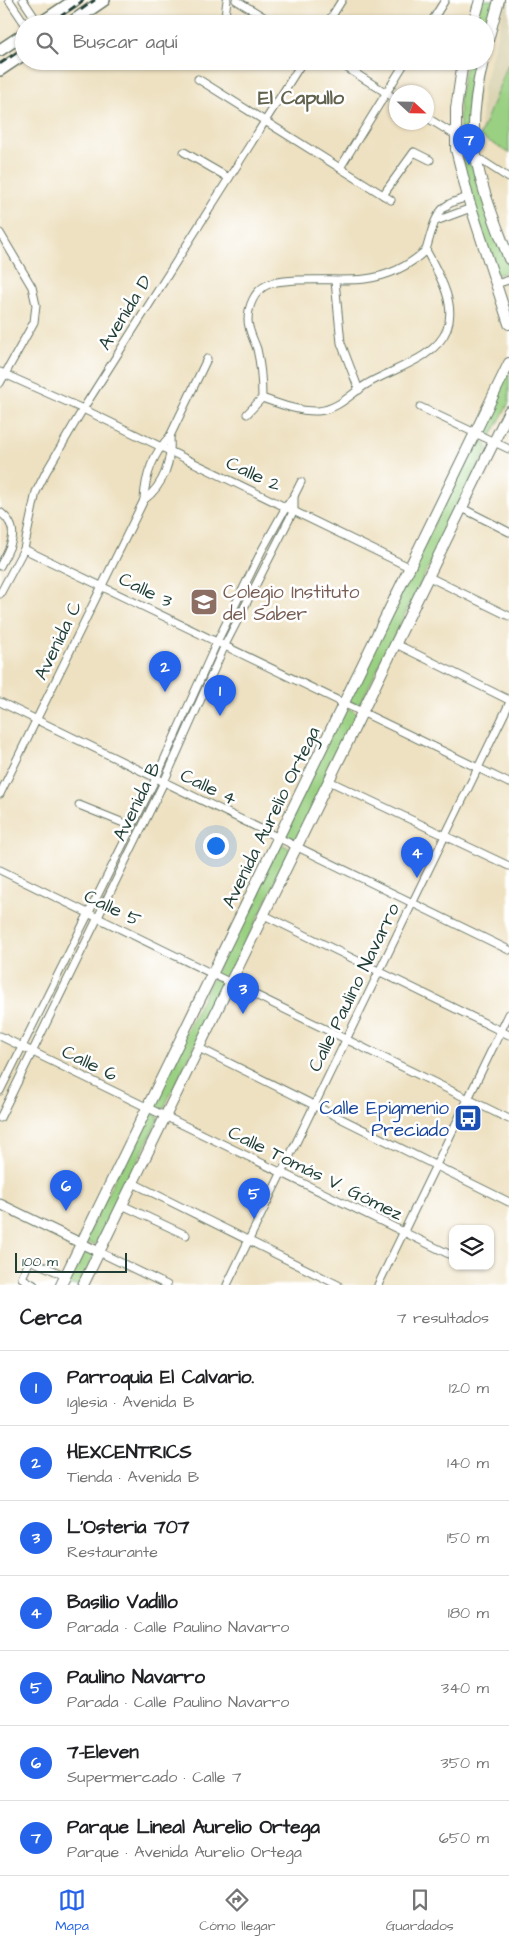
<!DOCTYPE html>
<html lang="es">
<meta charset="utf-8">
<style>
:root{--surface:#fff;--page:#f6f6f6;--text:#202124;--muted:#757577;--line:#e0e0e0;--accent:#2563eb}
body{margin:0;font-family:"Architects Daughter",sans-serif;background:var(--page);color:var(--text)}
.controls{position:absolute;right:15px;bottom:15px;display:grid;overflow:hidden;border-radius:10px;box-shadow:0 1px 4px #0004}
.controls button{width:45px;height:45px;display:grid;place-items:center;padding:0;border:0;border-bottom:1px solid var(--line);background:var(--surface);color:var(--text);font:25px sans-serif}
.compass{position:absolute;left:389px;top:85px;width:45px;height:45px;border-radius:50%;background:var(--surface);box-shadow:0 1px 4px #0004;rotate:112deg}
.scale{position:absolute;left:15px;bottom:12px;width:112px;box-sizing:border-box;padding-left:5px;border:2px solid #1f3d34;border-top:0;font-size:14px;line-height:18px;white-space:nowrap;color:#1f3d34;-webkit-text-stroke:4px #fff;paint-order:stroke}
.you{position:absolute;left:215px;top:845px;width:18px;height:18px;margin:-12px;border:4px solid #fff;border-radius:50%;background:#1a73e8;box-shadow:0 0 0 8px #1a73e833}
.badge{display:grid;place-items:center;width:32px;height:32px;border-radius:50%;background:var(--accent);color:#fff;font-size:16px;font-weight:700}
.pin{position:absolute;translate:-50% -41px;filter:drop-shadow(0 1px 2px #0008)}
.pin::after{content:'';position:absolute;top:26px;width:18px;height:15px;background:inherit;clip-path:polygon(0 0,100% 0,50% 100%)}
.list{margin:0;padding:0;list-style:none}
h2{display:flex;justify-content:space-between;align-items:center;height:65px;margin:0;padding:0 20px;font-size:21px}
h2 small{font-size:16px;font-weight:400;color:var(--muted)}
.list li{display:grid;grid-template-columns:32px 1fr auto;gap:15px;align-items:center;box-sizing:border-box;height:75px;padding:0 20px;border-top:1px solid var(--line)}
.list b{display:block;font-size:19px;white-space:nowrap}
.list p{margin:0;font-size:16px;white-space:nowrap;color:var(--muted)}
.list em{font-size:16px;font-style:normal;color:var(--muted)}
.icon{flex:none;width:28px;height:28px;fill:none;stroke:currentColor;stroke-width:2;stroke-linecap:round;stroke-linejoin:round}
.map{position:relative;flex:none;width:509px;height:1285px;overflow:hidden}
.search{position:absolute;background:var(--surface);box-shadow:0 1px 4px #0004;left:15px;right:15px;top:15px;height:55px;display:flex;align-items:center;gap:12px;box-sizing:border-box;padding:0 18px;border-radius:28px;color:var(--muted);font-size:19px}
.sheet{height:590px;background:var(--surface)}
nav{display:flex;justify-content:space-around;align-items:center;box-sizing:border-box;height:70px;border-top:1px solid var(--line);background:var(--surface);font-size:14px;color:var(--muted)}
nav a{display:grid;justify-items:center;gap:2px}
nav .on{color:var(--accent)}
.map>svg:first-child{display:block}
</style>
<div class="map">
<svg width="509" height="1285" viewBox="0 0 509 1285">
<rect width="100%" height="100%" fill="#fff"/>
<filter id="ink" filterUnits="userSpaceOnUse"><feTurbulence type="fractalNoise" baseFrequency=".02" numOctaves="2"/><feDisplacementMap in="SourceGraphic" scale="10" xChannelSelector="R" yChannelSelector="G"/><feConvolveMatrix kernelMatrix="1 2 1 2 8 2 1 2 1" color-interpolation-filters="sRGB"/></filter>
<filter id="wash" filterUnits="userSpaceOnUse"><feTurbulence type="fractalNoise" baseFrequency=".0096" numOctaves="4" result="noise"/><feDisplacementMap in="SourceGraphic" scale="20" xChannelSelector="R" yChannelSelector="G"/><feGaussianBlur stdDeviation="1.12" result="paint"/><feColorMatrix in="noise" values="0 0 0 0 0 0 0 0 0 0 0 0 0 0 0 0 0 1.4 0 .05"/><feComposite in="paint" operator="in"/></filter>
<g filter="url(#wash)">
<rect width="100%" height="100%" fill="#eee1c1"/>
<!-- built -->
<path fill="#dbd5b5" d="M 506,0 L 509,0 L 509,153 L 480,136 L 483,88 Z"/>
<!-- green -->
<g fill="#9ad082" stroke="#5c865b">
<path d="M 482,0 L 496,0 L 485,40 L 485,24 L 475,24 Z"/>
<path d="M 466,61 L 480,61 L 472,138 L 507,261 L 508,269 L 502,274 L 495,274 L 461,162 L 459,99 Z"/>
<path d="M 508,64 L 509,65 L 509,153 L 480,136 Z"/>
<path d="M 509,363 L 509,403 L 491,436 L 479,428 Z"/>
<path d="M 477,438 L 484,442 L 488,448 L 361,702 L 359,705 L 352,703 L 347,699 Z"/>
<path d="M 344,705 L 356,713 L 356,717 L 296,841 L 291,841 L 281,835 Z"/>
<path d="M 280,843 L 289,848 L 290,853 L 164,1108 L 161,1109 L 153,1108 L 150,1103 Z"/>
<path d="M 146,1112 L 154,1112 L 159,1118 L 99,1241 L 94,1245 L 85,1241 Z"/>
<path d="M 82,1244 L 90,1246 L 94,1256 L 81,1285 L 62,1285 Z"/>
</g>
</g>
<g filter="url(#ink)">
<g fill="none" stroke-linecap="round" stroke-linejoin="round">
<defs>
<g id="minor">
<path d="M 9,0 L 25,24"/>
<path d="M 23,0 L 39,24"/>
<path d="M 236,0 L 275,24"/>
<path d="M 224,24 L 227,0"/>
<path d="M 327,24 L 342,0"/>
<path d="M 430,24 L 445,0"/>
<path d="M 336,61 L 396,99"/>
<path d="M 198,79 L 391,200"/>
<path d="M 426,117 L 455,135"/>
<path d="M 184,152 L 229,178"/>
<path d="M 478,158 L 509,178"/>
<path d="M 340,168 L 406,61"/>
<path d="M 383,195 L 414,152 L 430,160"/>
<path d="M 436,221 L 471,208"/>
<path d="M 0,233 L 32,287 L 36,305 L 34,322 L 0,383"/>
<path d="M 335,281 L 341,343 L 359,390"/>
<path d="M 496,284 L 509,280"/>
<path d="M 0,372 L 83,409 L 411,568"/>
<path d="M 262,398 C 279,404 300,412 318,411 C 339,409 350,394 367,384 C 391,369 436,359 447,329 C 457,303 438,273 426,250 C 431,235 434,212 449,204 C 454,201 462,199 468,197"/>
<path d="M 420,407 L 509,449"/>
<path d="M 247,414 L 262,398 C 262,382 261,366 257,349 C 254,340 248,330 248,320 C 248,307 254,291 267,285 C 286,276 341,282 365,279 C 389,276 409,266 426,250"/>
<path d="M 144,500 C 164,485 172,461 170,436"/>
<path d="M 462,508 L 509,532"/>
<path d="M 0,512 C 22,529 11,546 0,566"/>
<path d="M 24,549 L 509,783"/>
<path d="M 429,577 L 509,616"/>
<path d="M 0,594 L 24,549 L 36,492 L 46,472 L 83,409 L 303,61"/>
<path d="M 396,644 L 509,700"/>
<path d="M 0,702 L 509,950"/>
<path d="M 329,781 L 509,866"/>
<path d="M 0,794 L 144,500 C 145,476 153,454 170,436 L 207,359"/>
<path d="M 79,805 L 131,826"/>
<path d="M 0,870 L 509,1119"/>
<path d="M 264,915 L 509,1035"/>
<path d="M 0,1036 L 453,1256"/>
<path d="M 199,1048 L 509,1202"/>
<path d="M 0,1091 L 156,778 L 217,642 L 262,550 L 286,507 L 294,496 L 301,482"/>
<path d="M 0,1118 L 164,782 L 225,645 L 294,510 L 294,496"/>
<path d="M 133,1183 L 338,1285"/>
<path d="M 122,1205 L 186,1235"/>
<path d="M 99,1252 L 167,1285"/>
<path d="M 34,1285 L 22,1278 L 30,1260 L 66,1276"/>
<path d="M 227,1285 L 509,704"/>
<path d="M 378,1285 L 509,1014"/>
</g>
<path id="tertiary" d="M 0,1204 L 99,1252"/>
<g id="secondary">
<path d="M 473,24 L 480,0"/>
<path d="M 485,51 L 499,0"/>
<path d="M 463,61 L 456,109 L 456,149 L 469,201 L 509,324"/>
<path d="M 483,61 C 477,86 473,112 474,138 C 476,179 495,221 509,259"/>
<path d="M 61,1285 L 509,363"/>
<path d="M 83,1285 L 509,411"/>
</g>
<g id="primary">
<path d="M 39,24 L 75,0"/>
<path d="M 69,24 L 104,0"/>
<path d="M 0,50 L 24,34"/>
<path d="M 0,70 L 24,54"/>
</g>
</defs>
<!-- minor casing -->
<use href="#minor" stroke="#677665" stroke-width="9"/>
<!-- tertiary casing -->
<use href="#tertiary" stroke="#677665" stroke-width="11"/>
<!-- secondary casing -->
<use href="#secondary" stroke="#677665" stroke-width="12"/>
<!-- primary casing -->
<use href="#primary" stroke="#677665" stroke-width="14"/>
<!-- minor -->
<use href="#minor" stroke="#fff" stroke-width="7"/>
<!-- tertiary -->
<use href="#tertiary" stroke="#fff" stroke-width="9"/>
<!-- secondary -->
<use href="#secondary" stroke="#fff" stroke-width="10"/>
<!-- primary -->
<use href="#primary" stroke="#fff" stroke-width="11"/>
<!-- rail -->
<g stroke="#1f3d34" stroke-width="2.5" stroke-dasharray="8 4" stroke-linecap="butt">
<path d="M 81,10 L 95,0"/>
<path d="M 49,24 L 84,0"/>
<path d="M 0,64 L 24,48"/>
</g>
</g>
</g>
<!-- icons -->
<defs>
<symbol id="school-square" viewBox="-11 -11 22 22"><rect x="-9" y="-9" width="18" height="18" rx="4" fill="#8d6e63" stroke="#fff"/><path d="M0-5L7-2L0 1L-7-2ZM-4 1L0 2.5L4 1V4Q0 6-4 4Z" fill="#fff"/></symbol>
<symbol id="bus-square" viewBox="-11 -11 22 22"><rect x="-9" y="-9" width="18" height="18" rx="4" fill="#1a4fb4" stroke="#fff"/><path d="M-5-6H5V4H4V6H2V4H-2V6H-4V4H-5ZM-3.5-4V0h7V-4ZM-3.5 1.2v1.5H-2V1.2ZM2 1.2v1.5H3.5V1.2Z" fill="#fff"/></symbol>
</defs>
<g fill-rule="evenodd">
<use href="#school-square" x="188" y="586" width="32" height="32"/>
<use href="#bus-square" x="452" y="1102" width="32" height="32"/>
</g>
<g text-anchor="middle" stroke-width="5" stroke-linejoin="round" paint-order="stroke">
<!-- street labels -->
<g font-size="19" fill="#1f3d34" stroke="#fff">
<text transform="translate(124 312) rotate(-58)" y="7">Avenida D</text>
<text transform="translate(254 473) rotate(25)" y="7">Calle 2</text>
<text transform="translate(146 589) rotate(26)" y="7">Calle 3</text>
<text transform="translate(57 640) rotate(-64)" y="7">Avenida C</text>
<text transform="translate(209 786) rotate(26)" y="7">Calle 4</text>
<text transform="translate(136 801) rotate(-64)" y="7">Avenida B</text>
<text transform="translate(270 817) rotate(-64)" y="7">Avenida Aurelio Ortega</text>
<text transform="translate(113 907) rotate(26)" y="7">Calle 5</text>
<text transform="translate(353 987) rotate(-64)" y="7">Calle Paulino Navarro</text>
<text transform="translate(90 1062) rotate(26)" y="7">Calle 6</text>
<text transform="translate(316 1172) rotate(26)" y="7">Calle Tomás V. Gómez</text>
</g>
<!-- education labels -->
<g font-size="19" fill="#785e54" stroke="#fff" text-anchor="start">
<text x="223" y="598">Colegio Instituto<tspan x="223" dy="22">del Saber</tspan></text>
</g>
<!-- transit labels -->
<g font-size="19" fill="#164399" stroke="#fff" text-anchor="end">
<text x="449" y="1114">Calle Epigmenio<tspan x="449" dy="22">Preciado</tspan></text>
</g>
<!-- neighbourhood labels -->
<g font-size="20" font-weight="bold" fill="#62624e" stroke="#fff">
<text x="301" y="104">El Capullo</text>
</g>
</g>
</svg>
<div class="controls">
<button><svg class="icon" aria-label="layers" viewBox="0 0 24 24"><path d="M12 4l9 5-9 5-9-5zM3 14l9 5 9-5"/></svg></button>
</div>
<svg class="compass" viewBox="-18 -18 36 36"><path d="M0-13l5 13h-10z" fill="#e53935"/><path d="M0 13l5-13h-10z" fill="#757577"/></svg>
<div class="scale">100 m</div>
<div class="you"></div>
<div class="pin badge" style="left:220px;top:716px">1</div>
<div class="pin badge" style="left:165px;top:692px">2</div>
<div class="pin badge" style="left:243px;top:1014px">3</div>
<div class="pin badge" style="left:417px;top:878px">4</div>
<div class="pin badge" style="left:254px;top:1219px">5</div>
<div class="pin badge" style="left:66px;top:1211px">6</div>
<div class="pin badge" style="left:469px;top:165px">7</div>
<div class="search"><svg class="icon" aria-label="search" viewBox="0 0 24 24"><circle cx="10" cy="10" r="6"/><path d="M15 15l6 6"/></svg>Buscar aquí</div>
</div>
<section class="sheet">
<h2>Cerca<small>7 resultados</small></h2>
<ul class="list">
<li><span class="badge">1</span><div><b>Parroquia El Calvario.</b><p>Iglesia · Avenida B</p></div><em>120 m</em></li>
<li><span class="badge">2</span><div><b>HEXCENTRICS</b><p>Tienda · Avenida B</p></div><em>140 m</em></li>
<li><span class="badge">3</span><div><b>L'Osteria 707</b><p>Restaurante</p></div><em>150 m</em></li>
<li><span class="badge">4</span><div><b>Basilio Vadillo</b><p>Parada · Calle Paulino Navarro</p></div><em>180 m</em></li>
<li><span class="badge">5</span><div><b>Paulino Navarro</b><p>Parada · Calle Paulino Navarro</p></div><em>340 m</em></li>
<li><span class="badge">6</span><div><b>7-Eleven</b><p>Supermercado · Calle 7</p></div><em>350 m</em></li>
<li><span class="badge">7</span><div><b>Parque Lineal Aurelio Ortega</b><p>Parque · Avenida Aurelio Ortega</p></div><em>650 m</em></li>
</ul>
</section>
<nav>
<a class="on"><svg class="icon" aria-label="map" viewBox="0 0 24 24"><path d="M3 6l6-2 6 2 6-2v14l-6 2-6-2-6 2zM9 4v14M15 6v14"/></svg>Mapa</a>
<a><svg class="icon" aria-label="directions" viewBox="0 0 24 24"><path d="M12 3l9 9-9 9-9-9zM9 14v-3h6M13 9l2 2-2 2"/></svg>Cómo llegar</a>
<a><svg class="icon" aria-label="saved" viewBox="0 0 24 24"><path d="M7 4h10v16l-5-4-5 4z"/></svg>Guardados</a>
</nav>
